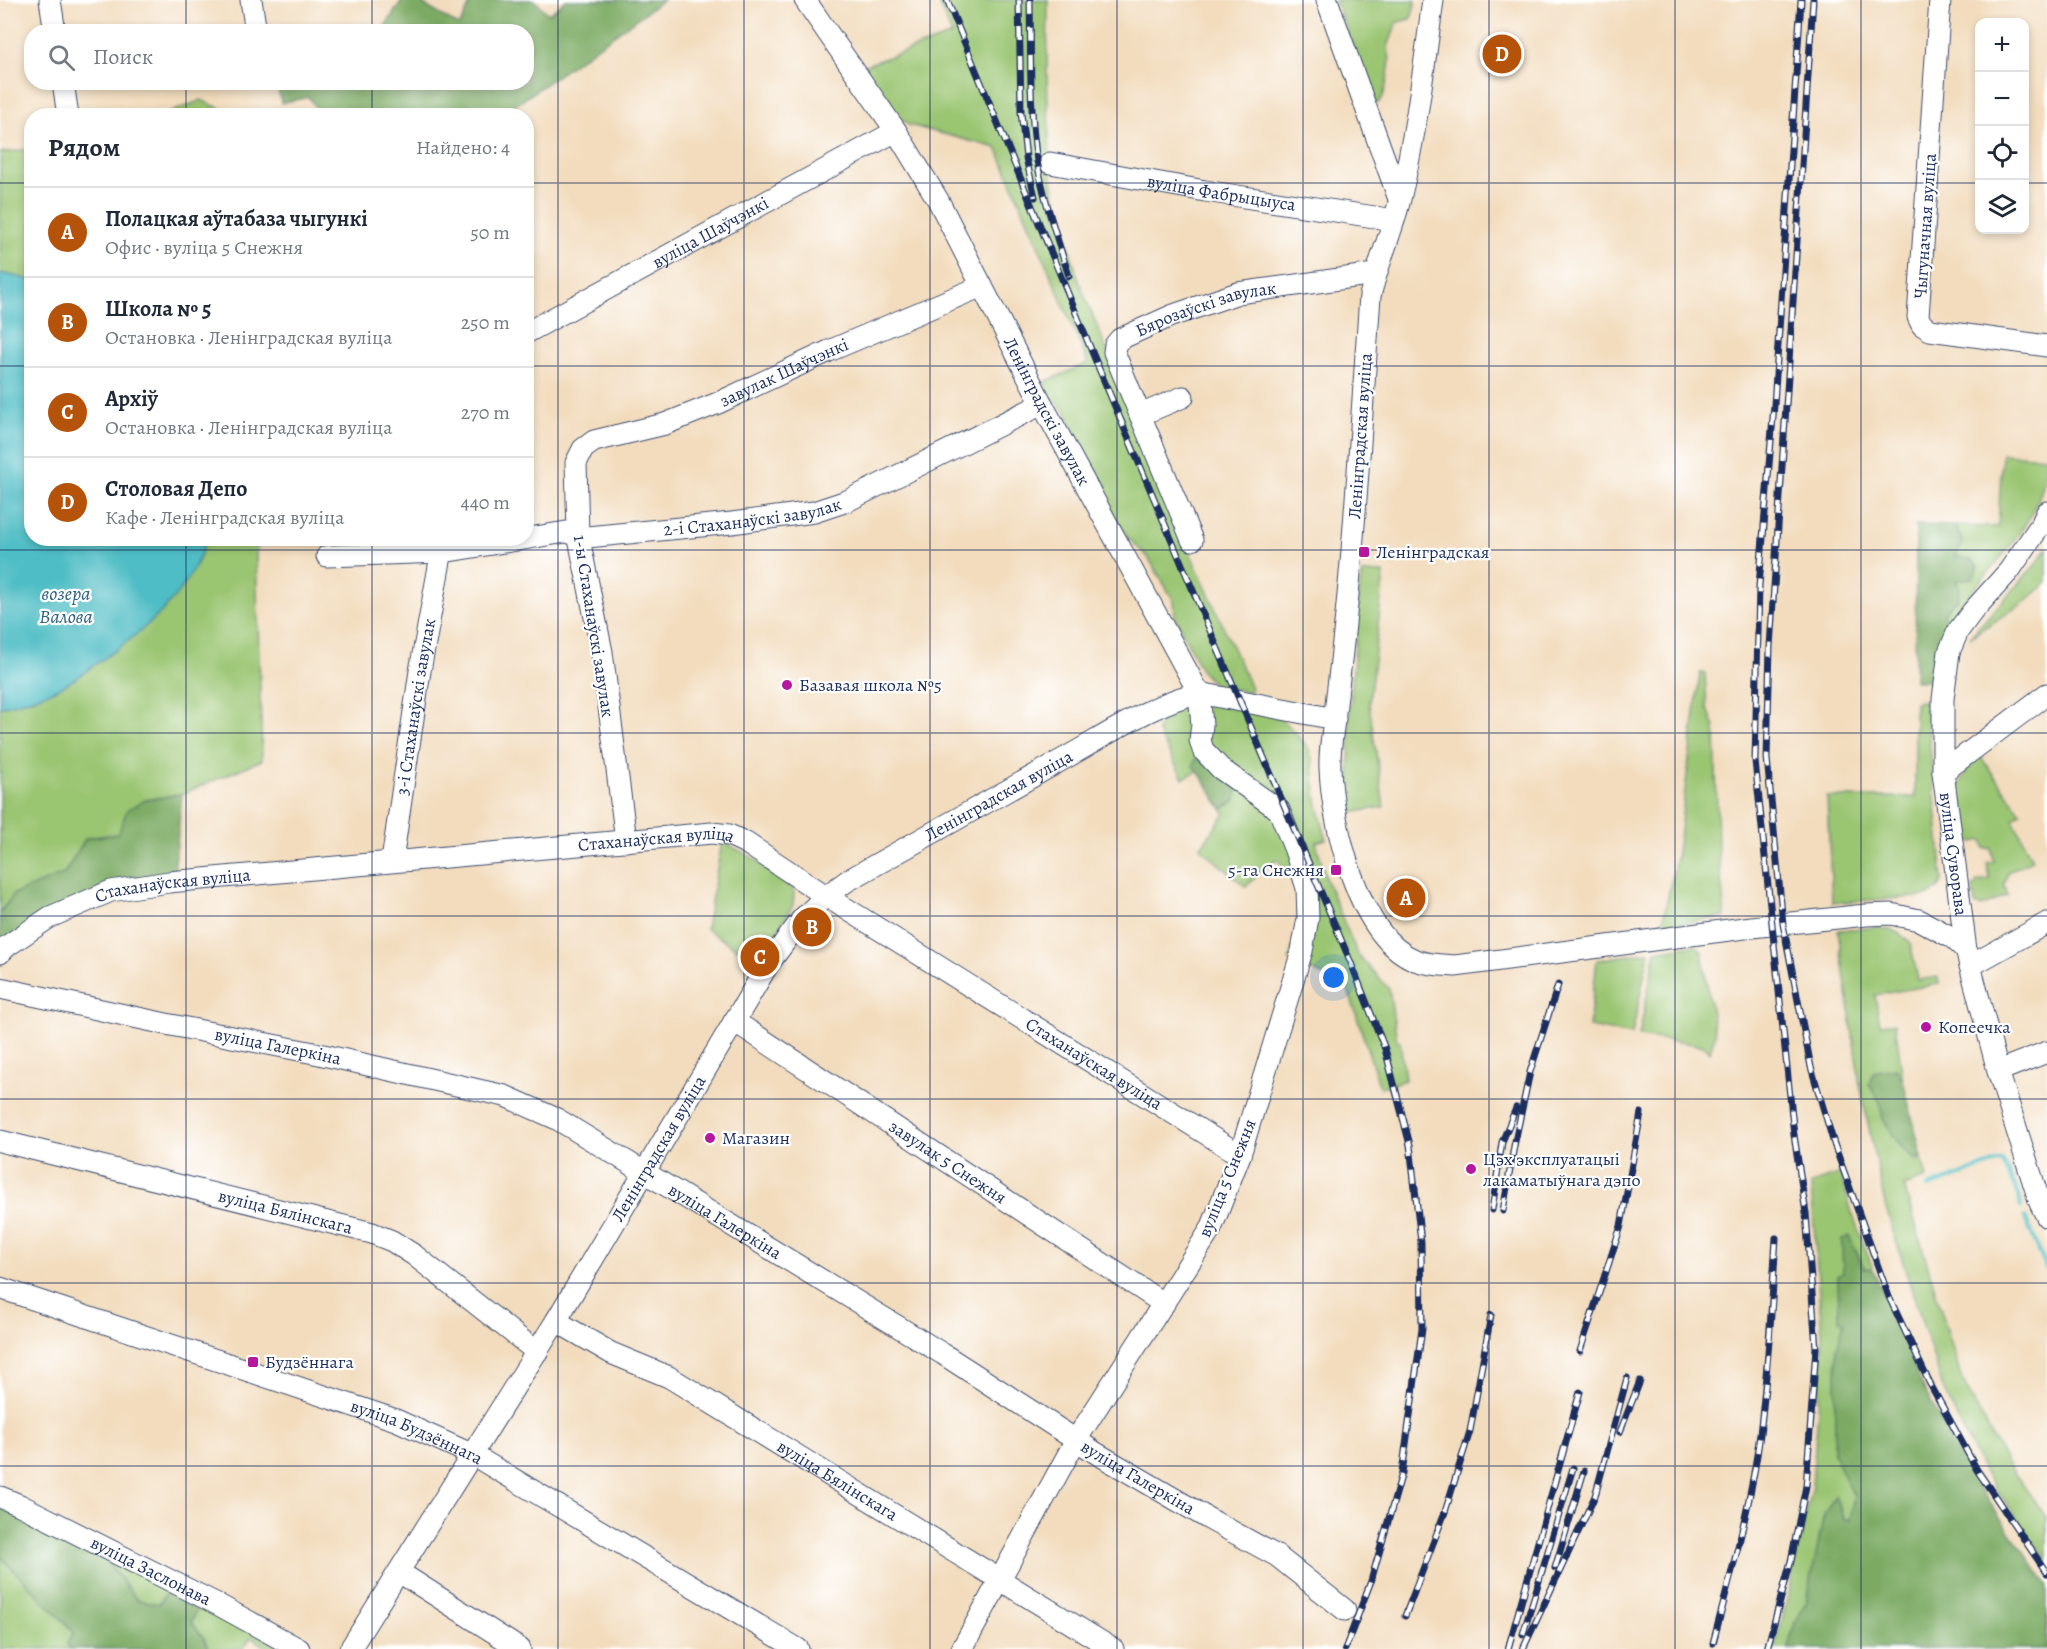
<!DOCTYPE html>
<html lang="ru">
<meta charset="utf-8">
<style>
:root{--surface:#fff;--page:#f2f2f3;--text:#1f2937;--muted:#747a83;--line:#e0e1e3;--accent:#b45309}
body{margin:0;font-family:Alegreya,serif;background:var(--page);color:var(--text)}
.controls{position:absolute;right:18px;top:18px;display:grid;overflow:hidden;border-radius:12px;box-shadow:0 3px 9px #0003}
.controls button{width:54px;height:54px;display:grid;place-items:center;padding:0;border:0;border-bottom:2px solid var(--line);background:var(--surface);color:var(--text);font:30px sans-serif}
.you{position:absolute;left:1334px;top:978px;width:21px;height:21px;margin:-15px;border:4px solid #fff;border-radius:50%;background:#1a73e8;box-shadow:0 0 0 9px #1a73e833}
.badge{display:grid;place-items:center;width:39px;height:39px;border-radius:50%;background:var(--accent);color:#fff;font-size:20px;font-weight:700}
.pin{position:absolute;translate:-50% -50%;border:3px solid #fff;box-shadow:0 2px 6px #0006}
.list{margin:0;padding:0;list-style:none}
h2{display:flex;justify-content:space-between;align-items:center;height:78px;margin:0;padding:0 24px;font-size:26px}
h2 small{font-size:20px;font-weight:400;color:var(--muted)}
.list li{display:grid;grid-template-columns:39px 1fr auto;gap:18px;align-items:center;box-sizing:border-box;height:90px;padding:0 24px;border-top:2px solid var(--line)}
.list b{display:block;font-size:22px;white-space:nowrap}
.list p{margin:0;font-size:20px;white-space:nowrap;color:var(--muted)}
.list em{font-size:20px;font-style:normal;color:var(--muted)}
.icon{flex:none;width:33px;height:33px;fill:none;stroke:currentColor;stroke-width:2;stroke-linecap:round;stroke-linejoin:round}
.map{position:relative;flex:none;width:2047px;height:1649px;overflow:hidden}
.search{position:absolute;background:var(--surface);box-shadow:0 3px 9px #0003;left:24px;top:24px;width:510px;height:66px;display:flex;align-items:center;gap:15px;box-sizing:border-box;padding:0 21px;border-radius:24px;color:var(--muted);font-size:22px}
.panel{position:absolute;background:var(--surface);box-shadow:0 3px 9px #0003;left:24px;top:108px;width:510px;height:438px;border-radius:24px}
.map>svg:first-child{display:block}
</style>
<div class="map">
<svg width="2047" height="1649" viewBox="0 0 2047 1649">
<rect width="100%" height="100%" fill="#fff"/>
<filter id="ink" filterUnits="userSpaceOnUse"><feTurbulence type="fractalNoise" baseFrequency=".0167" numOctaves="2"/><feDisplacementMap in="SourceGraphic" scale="12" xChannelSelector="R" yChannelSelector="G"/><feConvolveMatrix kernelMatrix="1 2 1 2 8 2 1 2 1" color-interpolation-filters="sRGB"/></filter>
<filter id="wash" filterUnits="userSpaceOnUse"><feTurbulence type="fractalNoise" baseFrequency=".008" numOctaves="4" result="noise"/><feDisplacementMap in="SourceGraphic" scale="24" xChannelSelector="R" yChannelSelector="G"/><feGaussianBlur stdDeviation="1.35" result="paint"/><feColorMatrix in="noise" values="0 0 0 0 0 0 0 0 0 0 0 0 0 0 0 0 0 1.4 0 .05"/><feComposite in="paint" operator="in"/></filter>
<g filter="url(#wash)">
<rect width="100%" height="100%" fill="#f2dcbd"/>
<!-- green -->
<g fill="#9ac571" stroke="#5a7a68" stroke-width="1.5">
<path d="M 938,0 L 1048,0 L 1047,75 L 1050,163 L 1054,194 L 1079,282 L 1187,546 L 1251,688 L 1250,692 L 1231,689 L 1213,683 L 1202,672 L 1175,617 L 1174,601 L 1148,557 L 1128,538 L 1091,476 L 1098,473 L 1078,440 L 1065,410 L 1049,396 L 1043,383 L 1088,363 L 997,148 L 909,125 L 893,113 L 863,66 L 952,35 Z"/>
<path d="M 1335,0 L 1416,0 L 1411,19 L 1397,22 L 1388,47 L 1390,61 L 1387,81 L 1383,97 L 1378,103 L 1375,104 Z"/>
<path d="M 201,100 L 235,115 L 164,115 Z"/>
<path d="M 31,149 L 32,149 L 31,280 L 0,273 L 0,153 Z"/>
<path d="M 2002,454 L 2047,457 C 2047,524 1982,572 1947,623 L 1943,614 L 1951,604 L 1955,580 L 1972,560 L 1955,556 L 1963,543 L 1955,526 L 1998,527 Z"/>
<path d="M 206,539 L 260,539 L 256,552 L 262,760 L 182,794 L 146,800 L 118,834 L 86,838 L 64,874 L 14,894 L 0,912 L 0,707 L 31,699 L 63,686 L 197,564 Z"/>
<path d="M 2047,548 L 2047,583 L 2025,602 L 1970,637 L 2036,564 Z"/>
<path d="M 1363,573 L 1384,573 L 1369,704 L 1384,807 L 1350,813 L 1349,719 L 1360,586 Z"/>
<path d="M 1700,673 L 1705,673 L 1707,707 L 1715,727 L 1718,851 L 1725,917 L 1662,925 L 1677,854 Z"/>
<path d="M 1923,701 L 1926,706 L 1943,880 L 1939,888 L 1927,896 L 1832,903 L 1827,797 L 1915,797 L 1915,702 Z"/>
<path d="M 1211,704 L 1271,715 L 1283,721 L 1294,731 L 1308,748 L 1312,758 L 1317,800 L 1326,839 L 1316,842 L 1327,882 L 1358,955 L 1389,989 L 1397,1041 L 1400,1041 L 1405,1080 L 1380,1088 L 1347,986 L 1289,960 C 1300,917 1308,896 1277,859 L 1265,867 L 1246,887 L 1200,848 L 1225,814 L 1222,809 L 1236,800 L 1198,771 L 1183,778 L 1157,731 L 1164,715 L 1190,706 Z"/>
<path d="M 1980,756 L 2021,813 L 2013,819 L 2032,860 L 2008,872 L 2004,885 L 2008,895 L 1982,907 L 1975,904 L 1973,888 L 1977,882 L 1990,879 L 1987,863 L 1994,861 L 1991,848 L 1985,849 L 1983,840 L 1966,843 L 1959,786 L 1967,770 Z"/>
<path d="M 722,842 C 739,849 786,876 794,892 L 793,905 L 765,952 L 762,950 L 755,961 L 706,929 Z"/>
<path d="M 1878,927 L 1897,932 L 1910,942 L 1918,980 L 1938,977 L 1939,984 L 1875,995 L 1880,1025 L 1895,1023 L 1903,1080 L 1895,1068 L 1869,1084 L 1880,1102 L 1883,1119 L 1915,1160 L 1922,1158 L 1927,1178 L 1904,1186 L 1962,1380 L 2006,1462 L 2047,1518 L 2047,1562 L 1981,1467 L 1944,1391 L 1886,1209 L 1860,1085 L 1838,930 Z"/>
<path d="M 1693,945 L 1698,947 L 1702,952 L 1715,1034 L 1710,1052 L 1705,1046 L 1639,1036 L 1656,951 Z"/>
<path d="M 1649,952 L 1632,1035 L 1589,1027 L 1597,960 Z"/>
<path d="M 1840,1173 L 1852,1213 L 1873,1269 L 1864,1268 L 1849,1237 L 1844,1321 L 1837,1349 L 1834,1454 L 1854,1496 L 1850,1520 L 1844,1519 L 1835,1496 L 1824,1515 L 1807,1601 L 1794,1625 L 1788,1649 L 1774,1649 L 1779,1635 L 1812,1486 L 1823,1348 L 1811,1184 Z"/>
<path d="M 100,1552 L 169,1588 L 159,1604 L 137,1600 Z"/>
<path d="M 0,1556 L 74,1632 L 67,1644 L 71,1649 L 0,1649 Z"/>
<path d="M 199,1603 L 286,1649 L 269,1649 L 251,1637 L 243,1649 L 208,1649 L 204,1638 L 191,1622 Z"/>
</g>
<!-- forest -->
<g fill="#7baa63" stroke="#4b6c60" stroke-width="1.5">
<path d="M 402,0 L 416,0 L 459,26 L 472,0 L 534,0 L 549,14 L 566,0 L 663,0 L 502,115 L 320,115 L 309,97 L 281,103 L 277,83 L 526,82 L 526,32 L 382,31 Z"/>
<path d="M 1916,525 L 1955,526 L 1963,543 L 1955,556 L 1972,560 L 1978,566 L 1973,578 L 1956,580 L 1960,589 L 1958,599 L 1951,604 L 1943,614 L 1949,628 L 1941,672 L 1931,681 L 1915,681 Z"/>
<path d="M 1196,758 L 1237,784 L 1236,800 L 1222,809 L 1198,771 L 1193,766 Z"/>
<path d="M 182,794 L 174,874 L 0,946 L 0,913 L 14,894 L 64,874 L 86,838 L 118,834 L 127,810 L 146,800 Z"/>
<path d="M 1896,1068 L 1903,1080 L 1922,1158 L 1915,1160 L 1898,1143 L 1883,1119 L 1880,1102 L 1869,1084 L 1873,1072 Z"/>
<path d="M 1849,1237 L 1864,1268 L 1873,1269 L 1922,1385 L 1969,1473 L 2047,1585 L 2047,1649 L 1788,1649 L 1794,1625 L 1807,1601 L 1824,1515 L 1835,1496 L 1844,1519 L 1850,1520 L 1854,1496 L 1834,1454 L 1837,1349 L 1844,1322 L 1839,1320 L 1838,1276 L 1843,1273 L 1842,1239 Z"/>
<path d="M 0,1505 L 100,1552 L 137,1600 L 159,1604 L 169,1588 L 199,1603 L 191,1622 L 204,1638 L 208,1649 L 71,1649 L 67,1644 L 74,1632 L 0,1556 Z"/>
</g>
<!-- water -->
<path fill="#4fbdc5" stroke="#357692" stroke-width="1.5" d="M 0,273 L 31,280 L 32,538 L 206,539 C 190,595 143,632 96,664 C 85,672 74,681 61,687 C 42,696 21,702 0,707 Z"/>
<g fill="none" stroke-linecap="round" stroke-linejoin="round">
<!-- stream -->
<g stroke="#4fbdc5" stroke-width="4.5">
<path d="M 1928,1187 L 2002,1160 L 2019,1195 L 2021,1207"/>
<path d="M 2025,1217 L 2047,1269"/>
</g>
</g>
</g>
<g filter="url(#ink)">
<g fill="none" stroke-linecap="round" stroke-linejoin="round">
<defs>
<g id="minor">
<path d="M 50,0 L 55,32"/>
<path d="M 251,0 L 256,32"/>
<path id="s1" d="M 805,0 L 896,131 L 938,200 L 1042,404 L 1199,693 L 1202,725 L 1200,740 L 1203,750 L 1221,769 L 1279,810 L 1295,850 L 1307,888 L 1308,918 L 1302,951 L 1240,1155 L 1211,1229 L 1076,1440 L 962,1649"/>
<path d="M 1327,0 L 1399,199"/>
<path d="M 1433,0 C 1424,67 1416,134 1400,199 C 1392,232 1378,263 1370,296 C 1364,381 1359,466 1352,550 C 1348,602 1342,653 1336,704 C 1334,725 1329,747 1330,768 C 1332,823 1358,937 1415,960 C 1428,965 1441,965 1455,966 L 1752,927 L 1866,915 L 1891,914 L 1919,920 L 1953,938 L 1966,950"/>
<path d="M 1940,0 L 1918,317 L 1922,325 L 1930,330 L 2047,346"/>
<path d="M 63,82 L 68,116"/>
<path id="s2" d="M 1050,163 L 1205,191 L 1394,220"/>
<path id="s3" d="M 526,333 L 896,131"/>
<path d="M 1140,415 L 1183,397"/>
<path id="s4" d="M 2047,512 L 2042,523 L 2009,571 L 1972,612 L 1958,631 L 1949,652 L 1943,699 L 1943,772 L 1966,950 L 1998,1071 L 2040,1203 L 2047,1217"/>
<path id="s5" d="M 1192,540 L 1114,352 L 1115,345 L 1120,339 L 1171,316 L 1238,293 L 1375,274"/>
<path id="s6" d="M 327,556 L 443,552 L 566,532 L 587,537 L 732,523 L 814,512 L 847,501 L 1042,404"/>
<path d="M 1943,772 L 2047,694"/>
<path id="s7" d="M 626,841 L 602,652 L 578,534 L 576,463 L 583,449 L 594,441 L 665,424 L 718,403 L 829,351 L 982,286"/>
<path id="s8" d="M 392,861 L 420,671 L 444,539"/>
<path id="s9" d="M 0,953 L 7,946 L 50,917 L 111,891 L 169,882 L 712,833 L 729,835 L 746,843 L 826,896 L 1240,1155"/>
<path d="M 1970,966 L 2047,923"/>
<path id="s10" d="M 0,988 L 166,1024 L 319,1054 L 505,1096 L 557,1119 L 943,1354 L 1096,1453 L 1209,1519 L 1277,1556 L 1345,1610"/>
<path id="s11" d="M 734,1021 L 1164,1304"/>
<path d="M 1998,1071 L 2047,1052"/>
<path id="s12" d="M 0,1141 L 372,1233 L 392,1241 L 414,1255 L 537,1352"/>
<path id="s13" d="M 0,1288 L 396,1420 L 473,1455 L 798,1649"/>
<path id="s14" d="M 556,1321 L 611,1353 L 669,1377 L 1113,1649"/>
<path id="s15" d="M 0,1497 L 20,1505 L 217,1604 L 299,1649"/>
<path d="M 399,1572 L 520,1649"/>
<path id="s16" d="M 350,1649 L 556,1321 L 769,963 L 802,919 L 826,896 L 847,881 C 920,840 994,798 1067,757 C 1105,736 1157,701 1199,693 L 1335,719"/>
</g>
</defs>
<!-- minor casing -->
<use href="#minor" stroke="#3b496c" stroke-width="23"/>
<!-- minor -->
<use href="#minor" stroke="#fff" stroke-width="21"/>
<defs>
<g id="rail">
<path d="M 947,0 L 1097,364 L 1351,963 L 1385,1049 L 1410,1145 L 1421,1242 L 1422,1329 L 1402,1473 L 1371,1581 L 1345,1649"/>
<path d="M 1019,0 L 1021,112 L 1026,158 L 1035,197"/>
<path d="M 1030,0 C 1031,53 1029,108 1037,161 C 1044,200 1057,238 1069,276"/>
<path d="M 1813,0 L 1770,647 L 1767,758 L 1783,924 L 1811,1067 L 1834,1144 L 1889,1297 L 1929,1382 L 1977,1470 L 2047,1573"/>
<path d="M 1492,1210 L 1502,1142 L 1516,1108"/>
<path d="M 1503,1211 L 1514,1146 L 1530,1072 L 1558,985"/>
<path d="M 1580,1351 L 1621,1226 L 1641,1113"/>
<path d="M 1620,1432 L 1640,1381"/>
<path d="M 1555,1568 L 1584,1471"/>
<path d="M 1405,1616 L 1445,1512 L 1470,1431 L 1491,1315"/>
<path d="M 1523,1634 L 1573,1468"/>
<path d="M 1713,1643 C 1731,1574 1751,1505 1760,1434 C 1768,1369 1772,1304 1776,1238"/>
<path d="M 1508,1649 L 1580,1392"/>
<path d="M 1523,1649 L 1595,1496 L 1627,1378"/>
<path d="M 1767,1649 L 1791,1561 L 1806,1486 L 1816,1348 L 1806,1213 L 1794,1135 L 1755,761 L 1759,586 L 1774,405 L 1801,0"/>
</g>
</defs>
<!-- rail casing -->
<use href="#rail" stroke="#1b2f5e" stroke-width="7"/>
<!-- rail -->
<use href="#rail" stroke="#fff" stroke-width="4.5" stroke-dasharray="14" stroke-linecap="butt"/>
</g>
</g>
<!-- grid -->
<path fill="none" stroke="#1b2f5e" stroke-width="1.5" stroke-opacity="0.55" d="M 186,0 L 186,32M 372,0 L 372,32M 558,0 L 558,1649M 744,0 L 744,1649M 930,0 L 930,1649M 1117,0 L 1117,1649M 1303,0 L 1303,1649M 1489,0 L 1489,1649M 1675,0 L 1675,1649M 1861,0 L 1861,1649M 186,82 L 186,116M 372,82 L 372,116M 0,183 L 32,183M 526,183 L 1980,183M 2024,183 L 2047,183M 0,366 L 32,366M 526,366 L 2047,366M 186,538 L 186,1649M 372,538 L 372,1649M 0,550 L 2047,550M 0,733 L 2047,733M 0,916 L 2047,916M 0,1099 L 2047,1099M 0,1283 L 2047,1283M 0,1466 L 2047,1466"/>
<!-- markers -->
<g fill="#b5179e" stroke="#fff" stroke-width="2">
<rect x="1358" y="546" width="12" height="12" rx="3"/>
<circle cx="787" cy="685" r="6"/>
<rect x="1330" y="864" width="12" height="12" rx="3"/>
<circle cx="1926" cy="1027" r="6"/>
<circle cx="710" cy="1138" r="6"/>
<circle cx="1471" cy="1169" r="6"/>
<rect x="247" y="1356" width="12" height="12" rx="3"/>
</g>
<g text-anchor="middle" stroke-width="4.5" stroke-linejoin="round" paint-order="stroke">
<!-- street labels -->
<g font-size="18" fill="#1b2f5e" stroke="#fff">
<text dy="6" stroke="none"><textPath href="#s2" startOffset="174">вуліца Фабрыцыуса</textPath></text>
<text transform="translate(1925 226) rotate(-86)" y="6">Чыгуначная вуліца</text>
<text dy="6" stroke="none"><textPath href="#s3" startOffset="210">вуліца Шаўчэнкі</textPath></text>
<text dy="6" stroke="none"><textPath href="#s5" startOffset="310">Бярозаўскі завулак</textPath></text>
<text dy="6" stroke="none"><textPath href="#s7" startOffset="614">завулак Шаўчэнкі</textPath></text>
<text dy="6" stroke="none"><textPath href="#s1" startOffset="478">Ленінградскі завулак</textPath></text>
<text transform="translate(1360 436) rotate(-86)" y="6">Ленінградская вуліца</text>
<text dy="6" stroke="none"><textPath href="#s6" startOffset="429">2-і Стаханаўскі завулак</textPath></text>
<text transform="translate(594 626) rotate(81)" y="6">1-ы Стаханаўскі завулак</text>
<text dy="6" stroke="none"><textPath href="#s8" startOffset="156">3-і Стаханаўскі завулак</textPath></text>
<text dy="6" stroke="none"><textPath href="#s16" startOffset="1092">Ленінградская вуліца</textPath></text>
<text dy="6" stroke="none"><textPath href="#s9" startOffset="676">Стаханаўская вуліца</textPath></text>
<text dy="6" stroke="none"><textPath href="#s4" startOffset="375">вуліца Суворава</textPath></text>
<text dy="6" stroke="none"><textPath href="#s9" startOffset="190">Стаханаўская вуліца</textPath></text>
<text dy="6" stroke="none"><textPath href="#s10" startOffset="284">вуліца Галеркіна</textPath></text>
<text dy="6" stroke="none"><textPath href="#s9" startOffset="1180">Стаханаўская вуліца</textPath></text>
<text dy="6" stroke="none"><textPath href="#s16" startOffset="588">Ленінградская вуліца</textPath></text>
<text dy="6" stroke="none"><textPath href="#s11" startOffset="256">завулак 5 Снежня</textPath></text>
<text transform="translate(1227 1178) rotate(-68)" y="6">вуліца 5 Снежня</text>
<text dy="6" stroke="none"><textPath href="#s12" startOffset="294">вуліца Бялінскага</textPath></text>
<text dy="6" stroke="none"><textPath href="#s10" startOffset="770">вуліца Галеркіна</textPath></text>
<text dy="6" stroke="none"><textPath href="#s13" startOffset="441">вуліца Будзённага</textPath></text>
<text dy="6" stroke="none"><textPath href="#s10" startOffset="1256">вуліца Галеркіна</textPath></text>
<text dy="6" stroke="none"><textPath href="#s14" startOffset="324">вуліца Бялінскага</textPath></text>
<text dy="6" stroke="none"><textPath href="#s15" startOffset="168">вуліца Заслонава</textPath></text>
</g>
<!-- poi labels -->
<g font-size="18" fill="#1b2f5e" stroke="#fff" text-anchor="start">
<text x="1376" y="558">Ленінградская</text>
<text x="799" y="691">Базавая школа №5</text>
<text x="1324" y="876" text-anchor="end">5-га Снежня</text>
<text x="1938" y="1033">Копеечка</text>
<text x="722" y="1144">Магазин</text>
<text x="1483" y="1165">Цэх эксплуатацыі<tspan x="1483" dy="21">лакаматыўнага дэпо</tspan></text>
<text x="265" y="1368">Будзённага</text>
</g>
<!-- water labels -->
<g font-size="20" font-style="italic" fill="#2d6182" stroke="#fff">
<text x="66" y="600">возера<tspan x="66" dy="23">Валова</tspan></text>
</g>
</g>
</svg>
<div class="controls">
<button>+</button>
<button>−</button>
<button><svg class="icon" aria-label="locate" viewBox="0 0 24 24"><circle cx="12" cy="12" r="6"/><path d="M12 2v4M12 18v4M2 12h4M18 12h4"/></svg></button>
<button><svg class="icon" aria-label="layers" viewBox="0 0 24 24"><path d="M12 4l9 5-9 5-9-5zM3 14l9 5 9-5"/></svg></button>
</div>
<div class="you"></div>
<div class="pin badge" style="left:1406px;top:898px">A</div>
<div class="pin badge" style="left:812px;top:927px">B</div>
<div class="pin badge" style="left:760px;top:957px">C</div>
<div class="pin badge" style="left:1502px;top:54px">D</div>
<div class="search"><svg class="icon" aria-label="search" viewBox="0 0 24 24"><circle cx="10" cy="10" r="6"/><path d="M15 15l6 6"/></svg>Поиск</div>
<section class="panel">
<h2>Рядом<small>Найдено: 4</small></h2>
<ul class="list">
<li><span class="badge">A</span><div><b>Полацкая аўтабаза чыгункі</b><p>Офис · вуліца 5 Снежня</p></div><em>50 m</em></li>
<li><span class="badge">B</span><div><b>Школа № 5</b><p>Остановка · Ленінградская вуліца</p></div><em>250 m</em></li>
<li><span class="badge">C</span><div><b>Архіў</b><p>Остановка · Ленінградская вуліца</p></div><em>270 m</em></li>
<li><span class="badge">D</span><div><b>Столовая Депо</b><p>Кафе · Ленінградская вуліца</p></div><em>440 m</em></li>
</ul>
</section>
</div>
